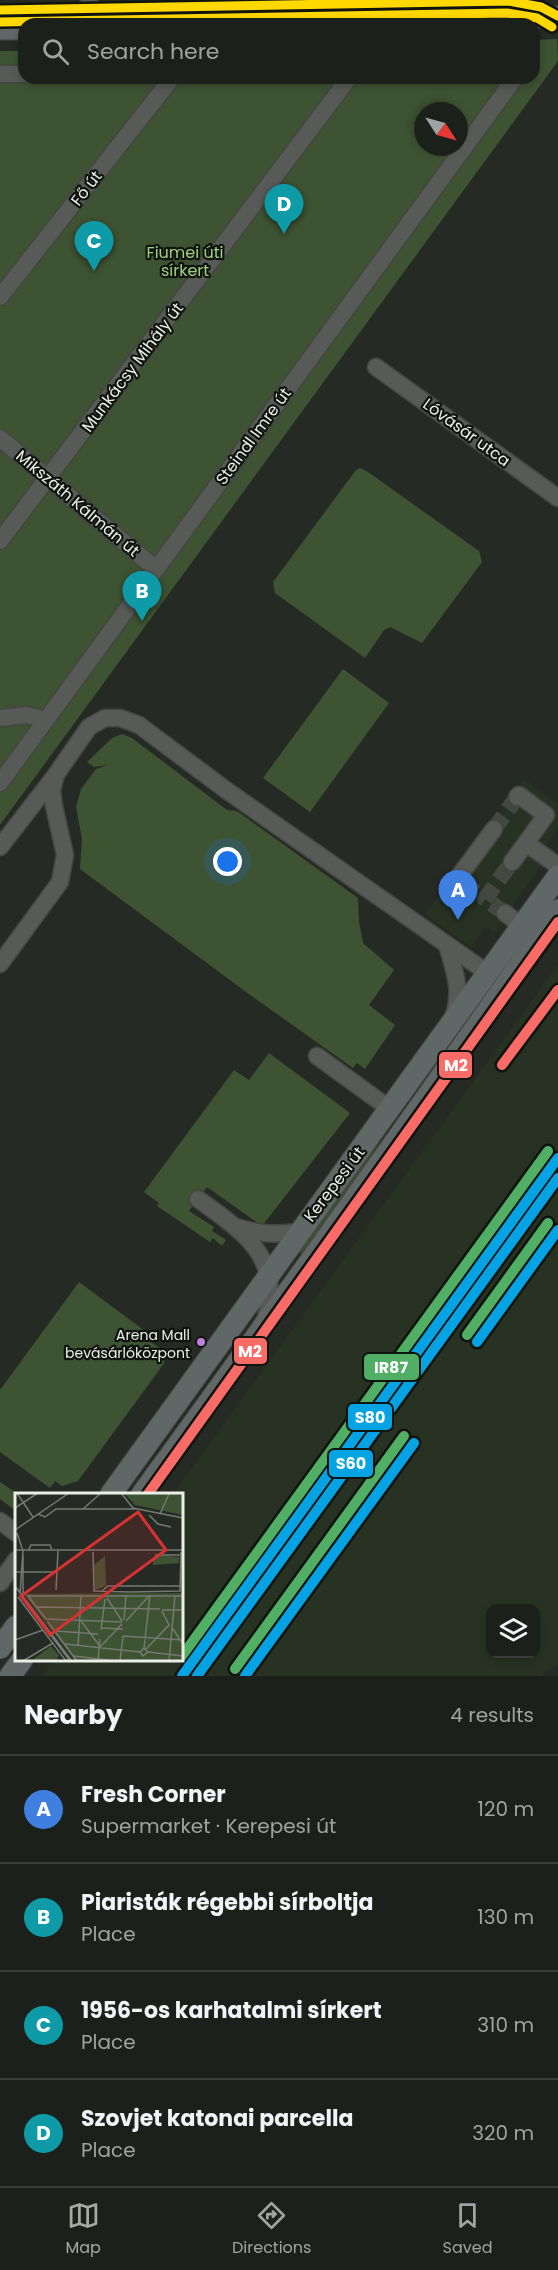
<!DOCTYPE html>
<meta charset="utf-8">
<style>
:root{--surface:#1c201b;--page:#252824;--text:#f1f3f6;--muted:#a0a3a3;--line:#3a3e3a;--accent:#a5aaa3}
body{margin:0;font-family:Poppins,sans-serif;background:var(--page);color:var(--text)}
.controls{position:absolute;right:18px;bottom:18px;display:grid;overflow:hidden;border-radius:12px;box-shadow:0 3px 9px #0003}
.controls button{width:54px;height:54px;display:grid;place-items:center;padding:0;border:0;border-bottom:2px solid var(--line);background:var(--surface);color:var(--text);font:30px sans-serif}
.compass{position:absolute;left:414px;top:102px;width:54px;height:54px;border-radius:50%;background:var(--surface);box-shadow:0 3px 9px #0003;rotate:126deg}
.you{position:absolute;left:228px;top:862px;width:21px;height:21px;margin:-15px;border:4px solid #fff;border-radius:50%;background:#1a73e8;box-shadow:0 0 0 9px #1a73e833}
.badge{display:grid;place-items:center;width:39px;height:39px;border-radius:50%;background:var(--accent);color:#fff;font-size:20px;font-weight:700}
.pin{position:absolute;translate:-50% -50px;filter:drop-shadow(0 2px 3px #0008)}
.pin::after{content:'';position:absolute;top:32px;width:21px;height:18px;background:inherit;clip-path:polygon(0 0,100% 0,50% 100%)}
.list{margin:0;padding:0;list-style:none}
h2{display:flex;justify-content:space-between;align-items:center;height:78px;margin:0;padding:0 24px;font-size:26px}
h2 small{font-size:20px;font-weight:400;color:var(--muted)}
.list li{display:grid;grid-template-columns:39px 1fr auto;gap:18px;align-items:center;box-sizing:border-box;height:108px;padding:0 24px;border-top:2px solid var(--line)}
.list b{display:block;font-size:22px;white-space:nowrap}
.list p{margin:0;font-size:20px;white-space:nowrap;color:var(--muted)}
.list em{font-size:20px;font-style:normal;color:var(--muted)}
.icon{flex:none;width:33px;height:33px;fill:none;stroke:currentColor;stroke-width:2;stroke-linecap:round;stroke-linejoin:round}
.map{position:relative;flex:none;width:558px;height:1676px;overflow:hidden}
.search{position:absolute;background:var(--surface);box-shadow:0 3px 9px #0003;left:18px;right:18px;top:18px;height:66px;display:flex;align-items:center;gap:15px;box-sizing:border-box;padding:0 21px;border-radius:18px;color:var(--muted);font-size:22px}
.sheet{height:510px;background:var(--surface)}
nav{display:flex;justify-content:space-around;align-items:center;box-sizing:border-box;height:84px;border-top:2px solid var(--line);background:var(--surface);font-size:16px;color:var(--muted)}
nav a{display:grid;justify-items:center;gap:3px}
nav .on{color:var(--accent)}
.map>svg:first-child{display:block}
</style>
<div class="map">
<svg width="558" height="1676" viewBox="0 0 558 1676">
<rect width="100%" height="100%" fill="#262a24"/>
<!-- built -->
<g fill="#283222" fill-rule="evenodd">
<path d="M 524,779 L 558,804 L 558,828 L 547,843 L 545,860 L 494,932 L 486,927 L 471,947 L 425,914 Z"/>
<path d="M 558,965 L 558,1663 L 541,1676 L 41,1676 L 53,1660 L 182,1660 L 182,1494 L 173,1494 ZM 490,1608 L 536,1608 L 536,1654 L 490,1654 Z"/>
</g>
<!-- green -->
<g fill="#3e5332" fill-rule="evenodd">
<path d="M 297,8 L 297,17 L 105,18 L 105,10 Z"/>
<path d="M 557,39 L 558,61 L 0,825 L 0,51 L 24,51 L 24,78 L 534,78 L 534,40 ZM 423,111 L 459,111 L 459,147 L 423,147 Z"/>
<path d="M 360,468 L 368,472 L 479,551 L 482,562 L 422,643 L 390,627 L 384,630 L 365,658 L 275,593 L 273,582 L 356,470 Z"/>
<path d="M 343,669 L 389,703 L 310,812 L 263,778 Z"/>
<path d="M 122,734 L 132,738 L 227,810 L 237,811 L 358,898 L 359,922 L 363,943 L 394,970 L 369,1005 L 395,1025 L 365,1069 L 357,1063 L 353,1068 L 246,992 L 80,869 L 82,839 L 76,807 L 81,789 L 96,769 L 108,765 L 94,767 L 87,762 L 112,738 Z"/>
<path d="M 269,1053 L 350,1113 L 262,1226 L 207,1187 L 189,1211 L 214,1227 L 212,1231 L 226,1240 L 222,1246 L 213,1238 L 210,1242 L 157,1206 L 159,1203 L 144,1192 L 234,1070 L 249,1080 Z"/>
<path d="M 388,1128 L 351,1190 L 305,1256 L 296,1250 Z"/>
<path d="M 79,1282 L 145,1331 L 141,1336 L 160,1348 L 156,1354 L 165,1362 L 78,1481 L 62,1486 L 55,1481 L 50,1488 L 0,1452 L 0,1390 Z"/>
<path d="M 0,1482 L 18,1494 L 16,1511 L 0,1499 Z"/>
</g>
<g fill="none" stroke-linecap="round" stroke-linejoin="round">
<!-- minor-tunnel -->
<g stroke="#434841" stroke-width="16" stroke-dasharray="16 8" stroke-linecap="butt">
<path d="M 494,829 L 517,797"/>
<path d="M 463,883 L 485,899"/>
<path d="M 505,913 L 485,899 L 512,862"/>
</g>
<defs>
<g id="minor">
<path d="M 358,22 L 364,0"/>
<path d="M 89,24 L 89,0"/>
<path d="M 0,74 L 24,74"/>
<path d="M 0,297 L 172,78"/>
<path d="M 376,367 L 558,498"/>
<path d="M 0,438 L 156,569"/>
<path d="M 0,541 L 349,78"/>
<path d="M 0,718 L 27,715 L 46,720"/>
<path d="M 0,783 L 515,78"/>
<path d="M 517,797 L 519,795 L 546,815 L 526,843"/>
<path d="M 0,847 L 55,776 L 89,727 L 105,718 L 120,718 L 139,725 L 226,790 L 489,974"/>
<path d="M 512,862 L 526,843 L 558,866"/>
<path d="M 463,883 L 457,879 L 494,829"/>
<path d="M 505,913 L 522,926"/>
<path d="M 447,945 C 454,969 463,992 453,1017"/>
<path d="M 0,964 L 60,882 L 65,855 L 54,806 L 52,791 L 55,777"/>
<path d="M 317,1056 L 390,1109"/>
<path d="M 198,1199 C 224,1218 261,1241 268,1275 C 272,1290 268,1306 265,1322"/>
<path d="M 236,1227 C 260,1234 273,1235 298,1232"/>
<path d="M 0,1521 L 16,1533"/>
<path d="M 0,1583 L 16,1560"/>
</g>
<g id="major">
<path d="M 258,24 L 558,17"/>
<path d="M 0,29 L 24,29"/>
<path d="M 111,1494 C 259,1287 409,1082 558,876"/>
<path d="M 142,1494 C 283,1301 421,1106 558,910"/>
<path d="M 0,1648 L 16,1626"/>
<path d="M 10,1676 L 22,1660"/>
</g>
</defs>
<!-- minor casing -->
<use href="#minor" stroke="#434641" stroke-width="19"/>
<!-- major casing -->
<use href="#major" stroke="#434641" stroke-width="23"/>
<!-- minor -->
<use href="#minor" stroke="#575a56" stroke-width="16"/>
<!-- major -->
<use href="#major" stroke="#616666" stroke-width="21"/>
<defs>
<g id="rail-1">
<path d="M 477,1342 L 558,1230"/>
<path d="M 182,1676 L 558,1158"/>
<path d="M 245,1676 L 414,1443"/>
</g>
<path id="rail-2" d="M 197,1676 L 558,1178"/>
<g id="rail-3">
<path d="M 467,1335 L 548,1223"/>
<path d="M 182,1656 L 548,1151"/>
<path d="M 235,1669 L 404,1436"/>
</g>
</defs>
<!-- rail-1 casing -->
<use href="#rail-1" stroke="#10140f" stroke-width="15"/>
<!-- rail-2 casing -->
<use href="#rail-2" stroke="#10140f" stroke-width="15"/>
<!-- rail-3 casing -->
<use href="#rail-3" stroke="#10140f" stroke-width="15"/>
<!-- rail-1 -->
<use href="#rail-1" stroke="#06a3e4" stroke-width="10"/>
<!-- rail-2 -->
<use href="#rail-2" stroke="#06a3e4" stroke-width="10"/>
<!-- rail-3 -->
<use href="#rail-3" stroke="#50ae65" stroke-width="10"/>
<defs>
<path id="tram-1" d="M 0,10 L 508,1 L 541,7 L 558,16"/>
<path id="tram-2" d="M 0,22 L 507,13 L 537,18 L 552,27"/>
</defs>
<!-- tram-1 casing -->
<use href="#tram-1" stroke="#10140f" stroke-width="14"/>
<!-- tram-2 casing -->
<use href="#tram-2" stroke="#10140f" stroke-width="14"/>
<!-- tram-1 -->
<use href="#tram-1" stroke="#ffd800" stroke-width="9"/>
<!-- tram-2 -->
<use href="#tram-2" stroke="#ffd800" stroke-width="9"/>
<defs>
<g id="metro-1">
<path d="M 502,1065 L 558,990"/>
<path d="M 148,1494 L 558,922"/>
</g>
</defs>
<!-- metro-1 casing -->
<use href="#metro-1" stroke="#10140f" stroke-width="15"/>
<!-- metro-1 -->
<use href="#metro-1" stroke="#f86b66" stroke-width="10"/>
</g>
<!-- markers -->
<circle fill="#c07fdc" stroke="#10140f" stroke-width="2" cx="201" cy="1342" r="5"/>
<g text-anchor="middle" stroke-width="4.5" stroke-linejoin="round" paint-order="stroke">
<!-- bus labels -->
<g font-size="14" fill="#eaefe7" stroke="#10140f" text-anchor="end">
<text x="190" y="1340">Arena Mall<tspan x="190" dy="18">bevásárlóközpont</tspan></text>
</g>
<!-- street labels -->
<g font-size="16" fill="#eaefe7" stroke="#10140f">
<text transform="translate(86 188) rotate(-52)" y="6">Fő út</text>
<text transform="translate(132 367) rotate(-53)" y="6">Munkácsy Mihály út</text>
<text transform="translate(467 432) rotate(36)" y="6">Lóvásár utca</text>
<text transform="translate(253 436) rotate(-54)" y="6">Steindl Imre út</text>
<text transform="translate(78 503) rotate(40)" y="6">Mikszáth Kálmán út</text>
<text transform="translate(334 1184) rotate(-53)" y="6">Kerepesi út</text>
</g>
<!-- park labels -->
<g font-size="16" fill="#9fd081" stroke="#10140f">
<text x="185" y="258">Fiumei úti<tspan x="185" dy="18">sírkert</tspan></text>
</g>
</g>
<!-- overview -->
<g transform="translate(15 1493)">
<rect width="168" height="168" fill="#262a24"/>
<path d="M 109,0 L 168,0 L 168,22 L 120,12 ZM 138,62 L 139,68 L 143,62 L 164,64 L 164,70 L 138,72 ZM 90,63 L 91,93 L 80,97 L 79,72 ZM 168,100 L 168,168 L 60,168 L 9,101 ZM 36,153 L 44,162 L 41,168 L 16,168 Z" fill="#3e5332"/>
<path fill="none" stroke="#747972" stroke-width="1.5" d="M 2,0 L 18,24M 106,0 L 118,15 L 168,25M 0,15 L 23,0M 68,16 L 86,0M 23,21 L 30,24 L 41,16 L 120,16M 145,21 L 154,1M 134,22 L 143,31 L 156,34M 0,37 L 54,0M 2,40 L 8,58 L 5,101M 0,57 L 168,57M 13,58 L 16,52 L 35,52 L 37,57M 78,59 L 79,98 L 115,99 L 165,98 L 166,59M 8,62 L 8,105 L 55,168M 140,62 L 165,62M 0,79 L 41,79M 0,93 L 57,168M 41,97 L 43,58M 86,99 L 93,93 L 166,93M 3,104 L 51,168M 92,105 L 107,128M 22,114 L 145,116M 147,117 L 168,117M 109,127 L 111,102M 66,128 L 84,152M 111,128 L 135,102M 33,129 L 62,168M 107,129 L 31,126 L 13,103 L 168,103M 86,135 L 108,136M 158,136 L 168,151M 86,137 L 90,106M 40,138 L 83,141M 108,143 L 168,147M 0,147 L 28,137M 50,151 L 125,159M 63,153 L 66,103M 85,154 L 107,131M 129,155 L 133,159 L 128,163 L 125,159 L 129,155 L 135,102M 131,156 L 154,132 L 147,118M 133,159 L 168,163M 59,163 L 101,168M 83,167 L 85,146M 8,168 L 38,150M 105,168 L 108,143M 154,168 L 160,103"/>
<path fill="#d73232" fill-opacity="0.15" stroke="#d73232" stroke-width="3" d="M 123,19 L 151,57 L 35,142 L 6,103 Z"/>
<rect width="168" height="168" fill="none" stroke="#eaefe7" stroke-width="3"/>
</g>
<g stroke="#10140f" stroke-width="2">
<rect x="438" y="1051" width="35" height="28" rx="6" fill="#f86b66"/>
<rect x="233" y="1337" width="35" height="28" rx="6" fill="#f86b66"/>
<rect x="363" y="1353" width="57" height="28" rx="6" fill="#50ae65"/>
<rect x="347" y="1403" width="46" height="28" rx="6" fill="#06a3e4"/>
<rect x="328" y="1449" width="46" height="29" rx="6" fill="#06a3e4"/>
</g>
<g font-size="16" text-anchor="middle" font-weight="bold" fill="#fff">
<text x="456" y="1071">M2</text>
<text x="250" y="1357">M2</text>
<text x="391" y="1373">IR87</text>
<text x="370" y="1423">S80</text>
<text x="351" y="1469">S60</text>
</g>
</svg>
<div class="controls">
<button><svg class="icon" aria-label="layers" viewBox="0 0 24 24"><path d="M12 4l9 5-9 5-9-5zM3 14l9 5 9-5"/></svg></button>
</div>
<svg class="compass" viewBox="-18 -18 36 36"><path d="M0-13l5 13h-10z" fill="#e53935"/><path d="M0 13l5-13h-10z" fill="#a0a3a3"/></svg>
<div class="you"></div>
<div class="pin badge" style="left:458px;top:920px;background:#3f7fe0">A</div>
<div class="pin badge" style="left:142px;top:621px;background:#0f9aa8">B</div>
<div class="pin badge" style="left:94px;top:271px;background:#0f9aa8">C</div>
<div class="pin badge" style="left:284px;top:234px;background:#0f9aa8">D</div>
<div class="search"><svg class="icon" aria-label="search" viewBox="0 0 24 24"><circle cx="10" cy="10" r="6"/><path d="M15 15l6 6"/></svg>Search here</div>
</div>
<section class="sheet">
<h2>Nearby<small>4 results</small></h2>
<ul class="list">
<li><span class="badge" style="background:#3f7fe0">A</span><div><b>Fresh Corner</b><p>Supermarket · Kerepesi út</p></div><em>120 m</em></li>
<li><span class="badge" style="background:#0f9aa8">B</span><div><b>Piaristák régebbi sírboltja</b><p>Place</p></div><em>130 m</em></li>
<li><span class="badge" style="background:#0f9aa8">C</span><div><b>1956-os karhatalmi sírkert</b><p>Place</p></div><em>310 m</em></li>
<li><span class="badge" style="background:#0f9aa8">D</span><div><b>Szovjet katonai parcella</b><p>Place</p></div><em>320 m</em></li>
</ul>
</section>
<nav>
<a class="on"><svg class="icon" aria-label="map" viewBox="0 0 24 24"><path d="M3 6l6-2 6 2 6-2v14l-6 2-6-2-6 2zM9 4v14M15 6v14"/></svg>Map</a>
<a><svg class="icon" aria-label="directions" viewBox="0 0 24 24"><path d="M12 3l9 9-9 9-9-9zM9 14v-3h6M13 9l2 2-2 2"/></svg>Directions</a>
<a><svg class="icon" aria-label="saved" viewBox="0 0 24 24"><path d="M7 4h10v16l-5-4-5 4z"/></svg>Saved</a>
</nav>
